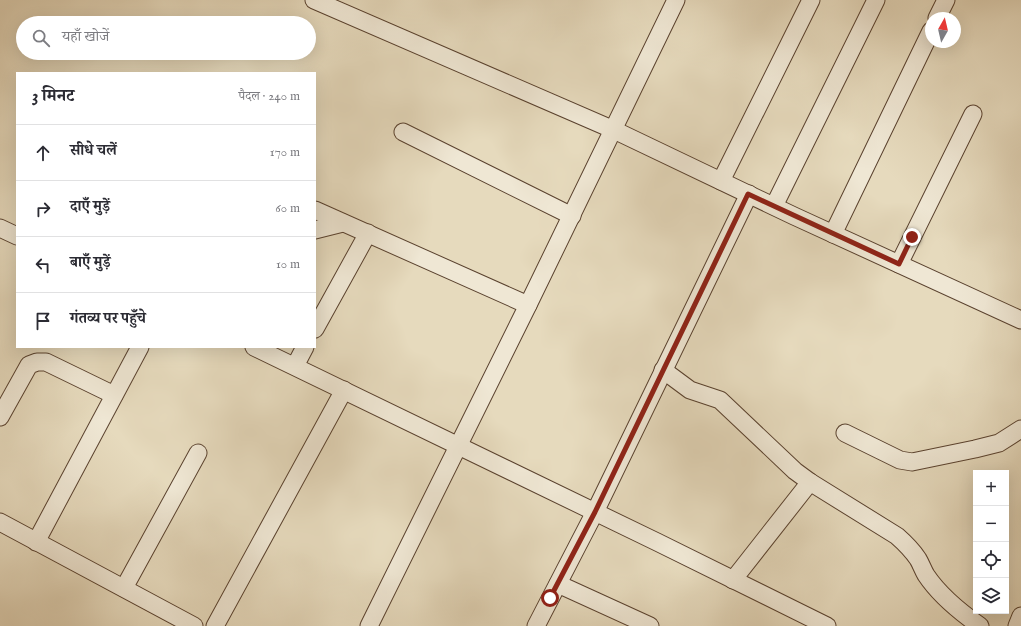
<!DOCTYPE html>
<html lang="hi">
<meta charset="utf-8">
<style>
:root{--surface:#fff;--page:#f7f7f7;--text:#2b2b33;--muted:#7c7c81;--line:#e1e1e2}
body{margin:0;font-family:"IM FELL English","Noto Serif Devanagari",serif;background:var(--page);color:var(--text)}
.controls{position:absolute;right:12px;bottom:12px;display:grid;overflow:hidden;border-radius:0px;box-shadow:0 4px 16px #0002}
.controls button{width:36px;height:36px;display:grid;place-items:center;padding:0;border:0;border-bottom:1px solid var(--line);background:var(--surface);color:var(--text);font:20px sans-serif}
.compass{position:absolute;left:925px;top:12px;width:36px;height:36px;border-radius:50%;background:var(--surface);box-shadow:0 4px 16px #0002;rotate:8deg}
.stop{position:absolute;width:12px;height:12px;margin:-9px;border:3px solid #8f2418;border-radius:50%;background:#fff}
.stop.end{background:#8f2418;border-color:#fff;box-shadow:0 1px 4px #0008}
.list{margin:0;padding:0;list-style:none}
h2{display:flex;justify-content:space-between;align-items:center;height:52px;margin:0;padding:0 16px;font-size:17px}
h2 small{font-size:13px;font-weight:400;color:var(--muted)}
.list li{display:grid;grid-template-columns:26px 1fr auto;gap:12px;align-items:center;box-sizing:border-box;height:56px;padding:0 16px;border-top:1px solid var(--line)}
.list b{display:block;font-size:15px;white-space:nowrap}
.list em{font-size:13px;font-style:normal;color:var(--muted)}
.icon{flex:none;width:22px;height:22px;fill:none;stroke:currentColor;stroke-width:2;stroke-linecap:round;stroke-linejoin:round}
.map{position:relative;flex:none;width:1021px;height:626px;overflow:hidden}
.search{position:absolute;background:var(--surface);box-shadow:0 4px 16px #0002;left:16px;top:16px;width:300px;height:44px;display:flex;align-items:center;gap:10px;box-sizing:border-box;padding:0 14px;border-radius:22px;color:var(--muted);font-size:15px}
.panel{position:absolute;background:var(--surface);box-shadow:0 4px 16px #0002;left:16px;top:72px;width:300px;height:276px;border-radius:0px}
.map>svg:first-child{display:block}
</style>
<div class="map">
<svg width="1021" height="626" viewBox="0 0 1021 626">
<rect width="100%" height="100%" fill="#e6dabd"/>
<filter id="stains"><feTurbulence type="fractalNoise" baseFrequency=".005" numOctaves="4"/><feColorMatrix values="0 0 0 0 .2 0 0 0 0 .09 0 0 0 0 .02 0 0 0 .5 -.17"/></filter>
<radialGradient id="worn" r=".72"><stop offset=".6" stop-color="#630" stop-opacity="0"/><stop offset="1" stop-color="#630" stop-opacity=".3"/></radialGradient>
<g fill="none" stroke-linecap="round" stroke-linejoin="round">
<defs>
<g id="minor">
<path d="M 314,0 L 614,130 L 794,216 L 1021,320"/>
<path d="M 937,18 L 946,0"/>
<path d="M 403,132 L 572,216"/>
<path d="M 721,181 L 811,0"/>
<path d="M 774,206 L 876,0"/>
<path d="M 315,210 L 528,305"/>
<path d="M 0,228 L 17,236"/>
<path d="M 315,230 L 343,223"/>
<path d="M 833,234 L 931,31"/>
<path d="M 899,264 L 973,114"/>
<path d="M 315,329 L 368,233"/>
<path d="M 254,347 L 657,542 L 827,626"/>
<path d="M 295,366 L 305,347"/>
<path d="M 663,370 L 690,390 L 720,400 L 795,471 L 810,482 L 897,536 C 905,543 912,550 918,559 C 921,564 923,570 926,575 C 940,596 960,612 980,626"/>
<path d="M 0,417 L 29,365 L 37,362 L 46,362 L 114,395"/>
<path d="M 845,433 L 900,460 L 912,462 L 975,449 L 999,443 L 1021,429"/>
<path d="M 0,522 L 194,626"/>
<path d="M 36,542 L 140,347"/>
<path d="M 733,580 L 810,482"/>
<path d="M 558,584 L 650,626"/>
<path d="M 124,588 L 198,453"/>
<path d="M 215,626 L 344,390"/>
<path d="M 369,626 L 528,305 L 676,0"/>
<path d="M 536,626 L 595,512 L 749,194"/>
<path d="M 1017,626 L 1021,616"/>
</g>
</defs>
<!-- minor casing -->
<use href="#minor" stroke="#5a422f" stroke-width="19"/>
<!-- minor -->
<use href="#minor" stroke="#efe7d4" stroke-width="17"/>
</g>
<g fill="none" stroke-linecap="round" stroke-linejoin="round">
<!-- route -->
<path stroke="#8f2418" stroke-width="5" d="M 550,598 L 595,512 L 748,194 L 899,264 L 912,237"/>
</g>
<rect width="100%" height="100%" filter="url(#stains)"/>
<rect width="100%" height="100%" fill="url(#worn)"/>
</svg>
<div class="controls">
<button>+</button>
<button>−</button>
<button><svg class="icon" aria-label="locate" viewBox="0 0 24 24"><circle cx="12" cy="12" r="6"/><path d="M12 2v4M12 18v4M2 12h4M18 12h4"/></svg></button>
<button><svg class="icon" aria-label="layers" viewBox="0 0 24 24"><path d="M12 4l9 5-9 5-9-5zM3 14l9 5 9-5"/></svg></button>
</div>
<svg class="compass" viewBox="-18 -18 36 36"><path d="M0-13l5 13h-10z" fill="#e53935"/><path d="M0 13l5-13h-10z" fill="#7c7c81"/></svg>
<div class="stop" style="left:550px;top:598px"></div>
<div class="stop end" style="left:912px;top:237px"></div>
<div class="search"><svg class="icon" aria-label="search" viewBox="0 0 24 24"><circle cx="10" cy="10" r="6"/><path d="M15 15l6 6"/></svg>यहाँ खोजें</div>
<section class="panel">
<h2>3 मिनट<small>पैदल · 240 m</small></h2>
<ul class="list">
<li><svg class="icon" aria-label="ahead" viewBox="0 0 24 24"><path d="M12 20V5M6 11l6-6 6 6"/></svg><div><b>सीधे चलें</b></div><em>170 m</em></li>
<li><svg class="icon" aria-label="right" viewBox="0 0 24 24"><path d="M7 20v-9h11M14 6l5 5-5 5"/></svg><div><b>दाएँ मुड़ें</b></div><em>60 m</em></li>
<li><svg class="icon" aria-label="left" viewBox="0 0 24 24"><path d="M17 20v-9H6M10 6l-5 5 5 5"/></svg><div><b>बाएँ मुड़ें</b></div><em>10 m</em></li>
<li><svg class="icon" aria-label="arrive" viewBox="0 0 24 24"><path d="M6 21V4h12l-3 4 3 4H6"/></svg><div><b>गंतव्य पर पहुँचे</b></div></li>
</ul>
</section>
</div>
